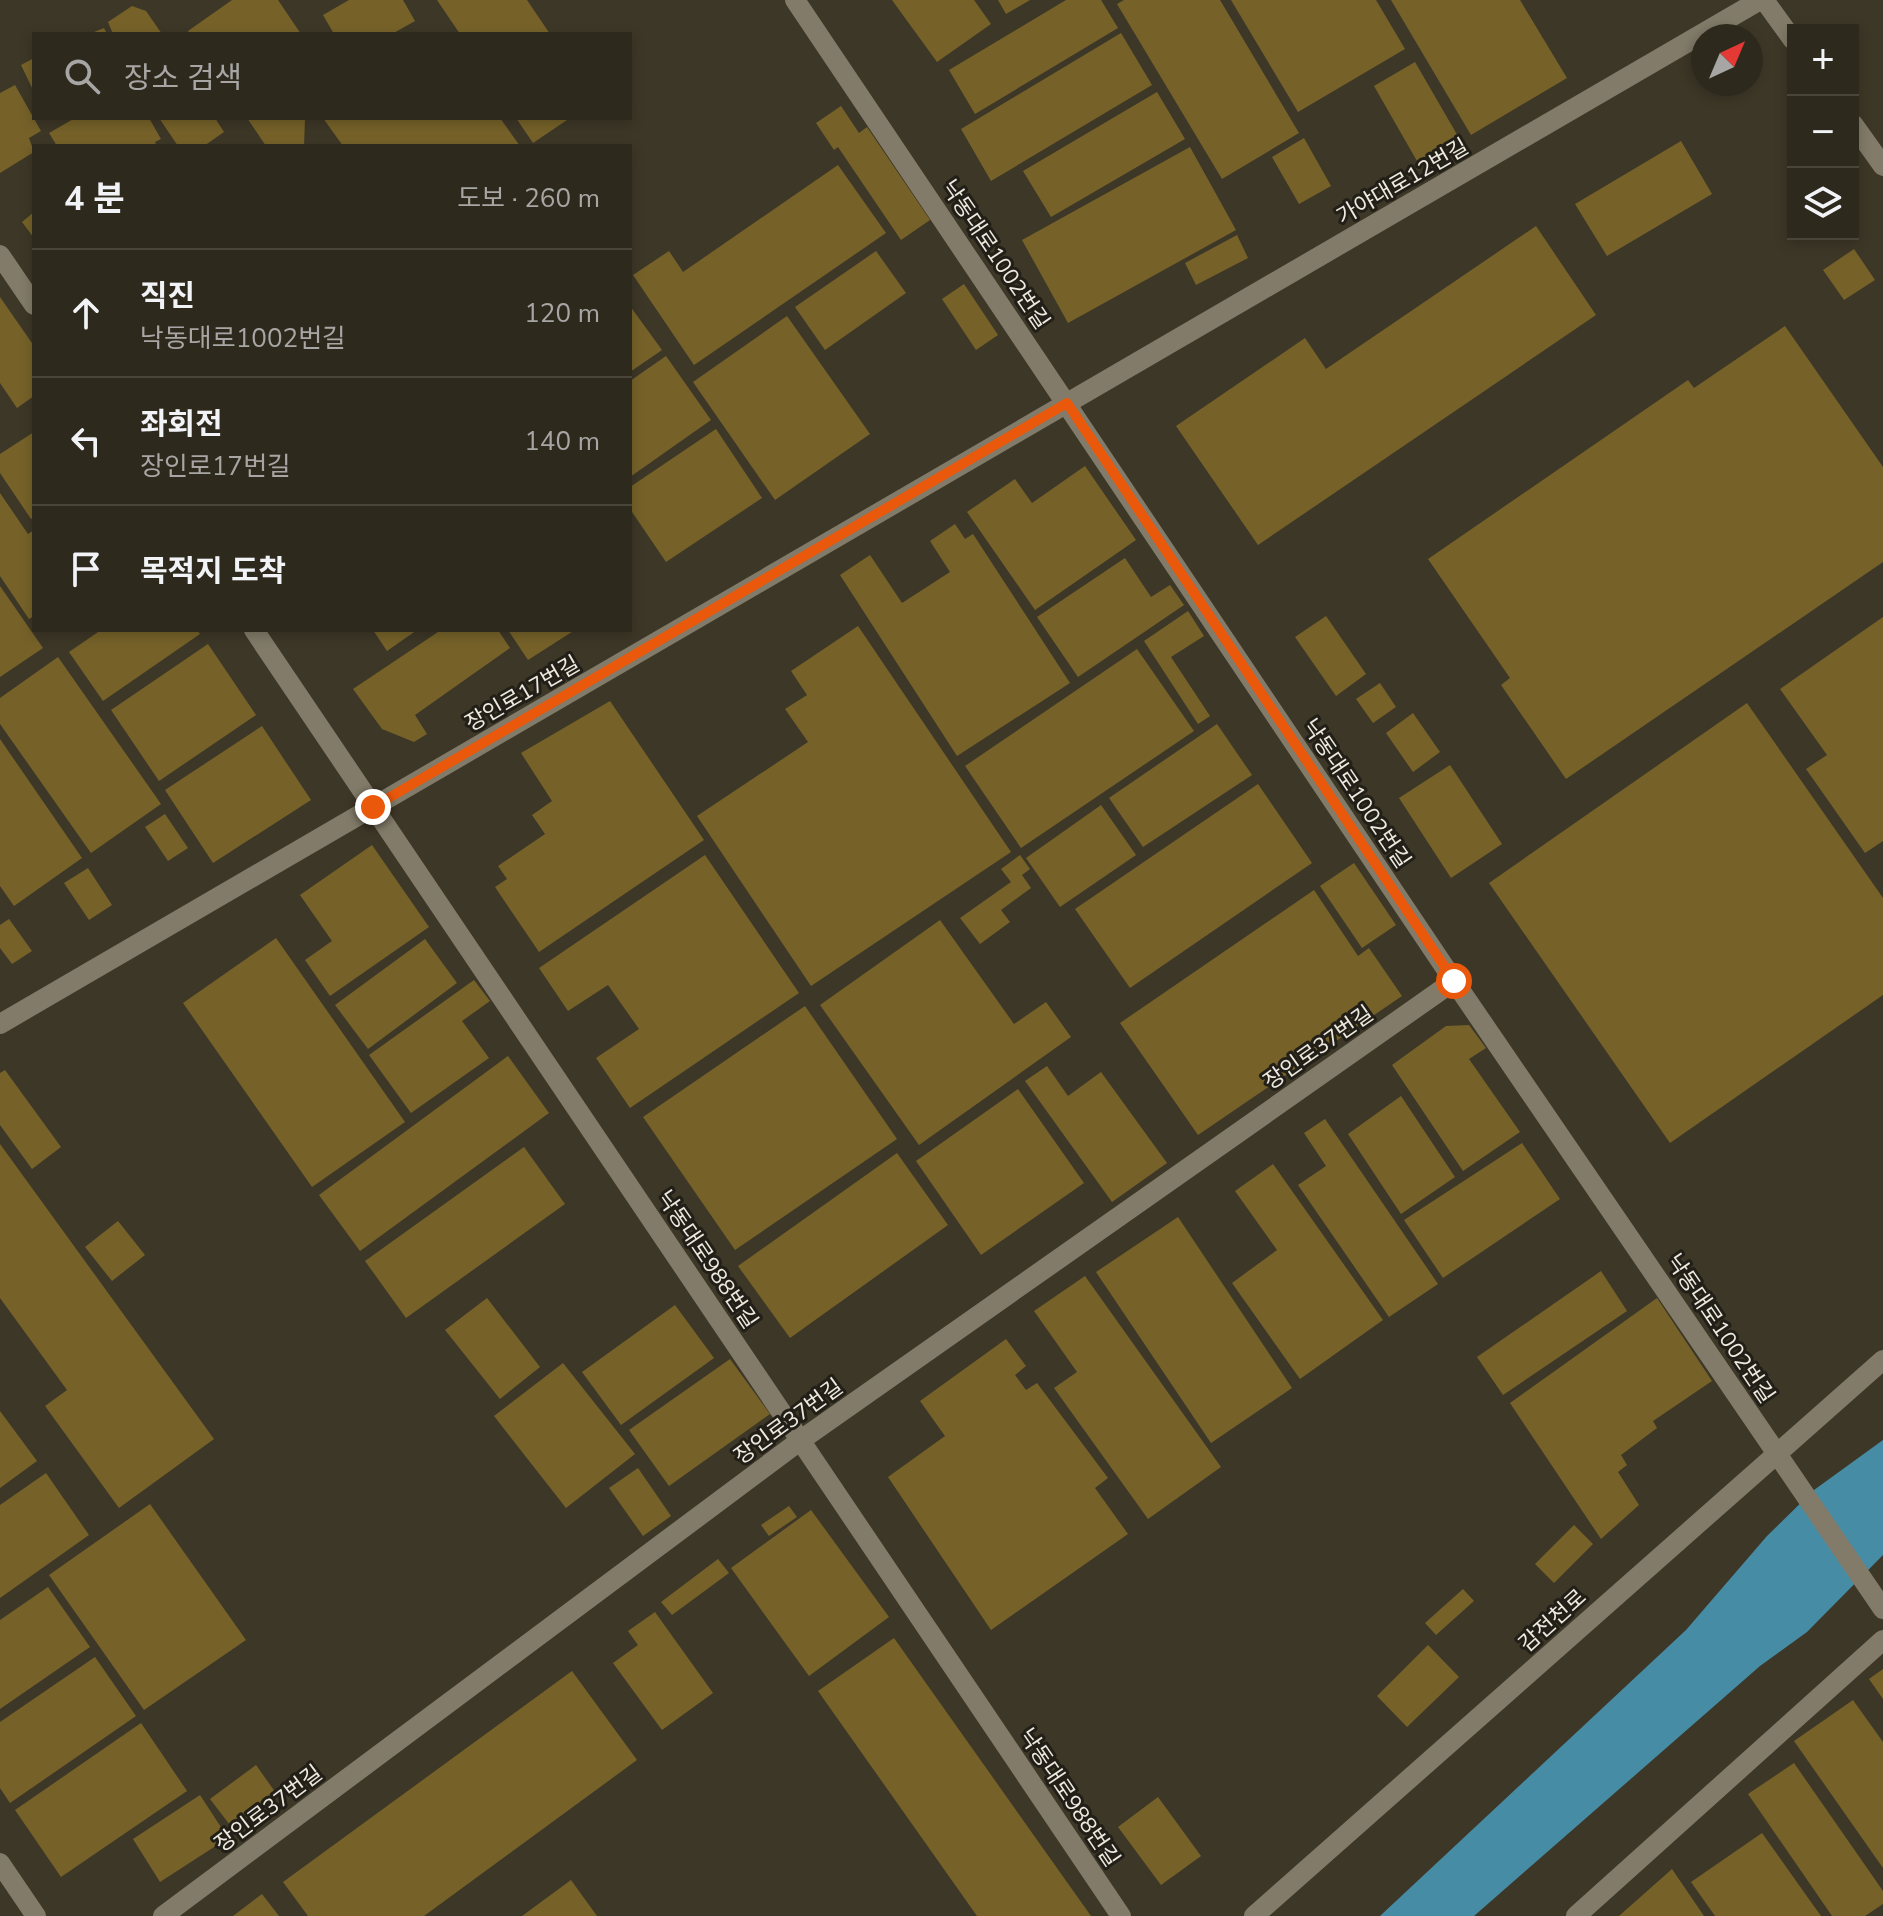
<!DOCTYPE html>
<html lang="ko">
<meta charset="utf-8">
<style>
:root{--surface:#2e291d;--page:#363126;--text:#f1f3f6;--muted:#a7a6a4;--line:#49453b}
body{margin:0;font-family:"Nunito Sans","Noto Sans KR",sans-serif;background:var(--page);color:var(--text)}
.controls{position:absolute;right:24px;top:24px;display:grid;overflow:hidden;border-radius:0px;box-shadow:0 4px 12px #0003}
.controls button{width:72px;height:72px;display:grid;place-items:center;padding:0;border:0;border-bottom:2px solid var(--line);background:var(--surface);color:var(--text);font:40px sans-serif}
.compass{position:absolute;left:1691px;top:24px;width:72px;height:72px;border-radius:50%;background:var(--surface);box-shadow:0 4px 12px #0003;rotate:44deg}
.stop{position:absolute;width:24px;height:24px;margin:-18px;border:6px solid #ea580c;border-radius:50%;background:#fff}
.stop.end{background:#ea580c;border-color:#fff;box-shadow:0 2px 8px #0008}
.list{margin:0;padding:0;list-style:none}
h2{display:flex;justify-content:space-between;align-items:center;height:104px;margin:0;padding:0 32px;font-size:34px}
h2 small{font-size:26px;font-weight:400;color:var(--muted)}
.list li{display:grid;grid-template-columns:52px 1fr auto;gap:24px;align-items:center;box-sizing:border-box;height:128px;padding:0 32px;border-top:2px solid var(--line)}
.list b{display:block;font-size:30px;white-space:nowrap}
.list p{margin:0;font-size:26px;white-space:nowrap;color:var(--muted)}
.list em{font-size:26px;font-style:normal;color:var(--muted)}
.icon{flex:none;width:44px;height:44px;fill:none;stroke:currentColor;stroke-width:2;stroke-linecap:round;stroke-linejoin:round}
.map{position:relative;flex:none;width:1883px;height:1916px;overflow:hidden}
.search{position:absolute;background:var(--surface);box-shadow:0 4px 12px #0003;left:32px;top:32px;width:600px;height:88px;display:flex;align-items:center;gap:20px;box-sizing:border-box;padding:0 28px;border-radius:0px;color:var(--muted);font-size:30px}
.panel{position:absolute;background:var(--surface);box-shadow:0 4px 12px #0003;left:32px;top:144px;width:600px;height:488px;border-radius:0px}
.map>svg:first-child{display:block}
</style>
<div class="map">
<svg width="1883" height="1916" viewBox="0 0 1883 1916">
<rect width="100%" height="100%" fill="#3d3727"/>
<!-- water -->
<path fill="#478ca5" d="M 1883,1440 L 1883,1555 L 1807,1632 L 1760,1666 L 1474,1916 L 1380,1916 L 1686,1630 L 1767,1536 L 1814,1490 Z"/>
<!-- building -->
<g fill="#766229">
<path d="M 232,0 L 278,0 L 301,34 L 190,34 L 188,31 Z"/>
<path d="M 349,0 L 403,0 L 415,21 L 392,34 L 334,34 L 323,15 Z"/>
<path d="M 437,0 L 527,0 L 550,34 L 460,34 Z"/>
<path d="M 892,0 L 974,0 L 991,24 L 937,62 Z"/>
<path d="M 998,0 L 1030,0 L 1006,14 Z"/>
<path d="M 1066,0 L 1101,0 L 1118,28 L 975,114 L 949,70 Z"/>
<path d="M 1124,0 L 1220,0 L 1299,133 L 1222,179 L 1117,4 Z"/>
<path d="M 1231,0 L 1376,0 L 1405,49 L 1298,112 Z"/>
<path d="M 1391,0 L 1520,0 L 1567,78 L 1471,135 Z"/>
<path d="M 132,6 L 146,11 L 162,34 L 113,34 L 108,22 Z"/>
<path d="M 104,28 L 107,34 L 89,34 Z"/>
<path d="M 1121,33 L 1152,85 L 991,181 L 961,129 Z"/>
<path d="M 34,58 L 34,92 L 21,65 Z"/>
<path d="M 1415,62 L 1459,138 L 1417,161 L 1374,86 Z"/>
<path d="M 15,85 L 41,131 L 29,138 L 34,152 L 0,173 L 0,93 Z"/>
<path d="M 1157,92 L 1185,139 L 1051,217 L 1023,171 Z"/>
<path d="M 841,106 L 859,133 L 867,127 L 930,220 L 901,240 L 838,147 L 834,150 L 816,123 Z"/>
<path d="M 75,118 L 149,118 L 161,139 L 155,142 L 157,146 L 57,146 L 49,133 Z"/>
<path d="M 159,118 L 215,118 L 224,132 L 204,146 L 178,146 Z"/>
<path d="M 247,118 L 305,118 L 304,146 L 266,146 Z"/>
<path d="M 323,118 L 500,118 L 520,146 L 343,146 Z"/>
<path d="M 516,118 L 570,118 L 533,143 Z"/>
<path d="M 1304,138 L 1331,186 L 1299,204 L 1272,157 Z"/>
<path d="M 1681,141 L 1712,194 L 1607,256 L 1575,204 Z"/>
<path d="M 1190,147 L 1236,230 L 1068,323 L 1022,240 Z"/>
<path d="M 838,165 L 886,233 L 694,365 L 633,275 L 669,251 L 683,272 Z"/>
<path d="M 34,212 L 34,238 L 22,222 Z"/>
<path d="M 1536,226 L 1596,315 L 1258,545 L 1176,426 L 1305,338 L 1326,369 Z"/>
<path d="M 1237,235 L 1248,258 L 1196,285 L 1185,263 Z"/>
<path d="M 1854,249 L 1875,280 L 1844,300 L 1823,270 Z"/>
<path d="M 876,251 L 906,293 L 825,350 L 795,307 Z"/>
<path d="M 964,284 L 998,335 L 976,350 L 942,299 Z"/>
<path d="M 0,297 L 34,346 L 34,396 L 17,408 L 0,383 Z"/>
<path d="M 630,306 L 662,350 L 630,372 Z"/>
<path d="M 787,316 L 870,434 L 775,500 L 693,382 Z"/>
<path d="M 1785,326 L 1883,467 L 1883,562 L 1566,779 L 1501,685 L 1510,678 L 1428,559 L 1688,380 L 1694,388 Z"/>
<path d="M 666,356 L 711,420 L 630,477 L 630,381 Z"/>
<path d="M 716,429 L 762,498 L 666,562 L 630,509 L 630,487 Z"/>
<path d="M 34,432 L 34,517 L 31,519 L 0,473 L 0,454 Z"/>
<path d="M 1085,466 L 1136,540 L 1035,610 L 967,512 L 1015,479 L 1032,503 Z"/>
<path d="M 0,493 L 28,534 L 34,530 L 34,616 L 29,619 L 0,576 Z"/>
<path d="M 955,524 L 965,539 L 973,534 L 1070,683 L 957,756 L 840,575 L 870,555 L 902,603 L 950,572 L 930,541 Z"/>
<path d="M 1125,558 L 1151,597 L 1170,585 L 1184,605 L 1078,677 L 1037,617 Z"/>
<path d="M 0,586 L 43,648 L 0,677 Z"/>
<path d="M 1188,611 L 1204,636 L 1171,657 L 1210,716 L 1198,724 L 1144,641 Z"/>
<path d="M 1326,616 L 1366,674 L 1336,696 L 1295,637 Z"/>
<path d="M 1883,617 L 1883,841 L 1865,853 L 1806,769 L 1827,755 L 1780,689 Z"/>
<path d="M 858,626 L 1011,852 L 811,986 L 697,816 L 808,742 L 785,709 L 807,695 L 791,671 Z"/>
<path d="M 101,630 L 197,630 L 200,634 L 103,701 L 69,652 Z"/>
<path d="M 373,630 L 417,630 L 387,651 Z"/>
<path d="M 441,630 L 498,630 L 510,648 L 415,715 L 427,734 L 414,742 L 382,729 L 353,689 Z"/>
<path d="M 508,630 L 575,630 L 528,660 Z"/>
<path d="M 208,644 L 256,715 L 159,781 L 111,710 Z"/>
<path d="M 1137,649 L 1194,731 L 1021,848 L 965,766 Z"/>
<path d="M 58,657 L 161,804 L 91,853 L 0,724 L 0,698 Z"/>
<path d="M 1380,683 L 1396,707 L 1373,723 L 1356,699 Z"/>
<path d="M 610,701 L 704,840 L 539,952 L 495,887 L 507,879 L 498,866 L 545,834 L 532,815 L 552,801 L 521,753 Z"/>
<path d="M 1747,703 L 1883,898 L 1883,995 L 1670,1143 L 1489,883 Z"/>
<path d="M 1413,713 L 1440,752 L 1413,772 L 1386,733 Z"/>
<path d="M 1217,724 L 1252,775 L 1143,847 L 1109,798 Z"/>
<path d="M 262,726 L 311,800 L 213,863 L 165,790 Z"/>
<path d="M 0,739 L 82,858 L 14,906 L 0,886 Z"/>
<path d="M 1450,765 L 1502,844 L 1451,878 L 1399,798 Z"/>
<path d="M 1258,784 L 1312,863 L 1130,988 L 1075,909 Z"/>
<path d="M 1101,805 L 1136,855 L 1060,907 L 1026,858 Z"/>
<path d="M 165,814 L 188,848 L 168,861 L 145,827 Z"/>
<path d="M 372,845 L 429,927 L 330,996 L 305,960 L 332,941 L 300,895 Z"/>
<path d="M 705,855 L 799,993 L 630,1108 L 596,1058 L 639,1029 L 608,985 L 568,1011 L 539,968 Z"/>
<path d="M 1020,855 L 1030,869 L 1022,875 L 1031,888 L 1001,910 L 1010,922 L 980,944 L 960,918 L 1011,882 L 1001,869 Z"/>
<path d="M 1354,863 L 1396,925 L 1362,948 L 1320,886 Z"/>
<path d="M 88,868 L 112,905 L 89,920 L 64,883 Z"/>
<path d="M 1314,890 L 1358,956 L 1369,948 L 1402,996 L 1198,1135 L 1120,1023 Z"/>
<path d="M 9,919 L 32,951 L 12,964 L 0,948 L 0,925 Z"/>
<path d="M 940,920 L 1014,1024 L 1046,1002 L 1071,1037 L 919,1145 L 820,1005 Z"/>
<path d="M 276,938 L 405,1122 L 312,1187 L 183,1003 Z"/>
<path d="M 425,939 L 457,983 L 368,1049 L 335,1005 Z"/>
<path d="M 474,980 L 490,1001 L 462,1021 L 489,1058 L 411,1113 L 369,1055 Z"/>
<path d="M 805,1006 L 897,1139 L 735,1250 L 643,1117 Z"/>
<path d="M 1469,1025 L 1486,1048 L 1469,1059 L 1520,1132 L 1463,1171 L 1392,1065 L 1446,1026 Z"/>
<path d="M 508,1056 L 549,1113 L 360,1251 L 319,1195 Z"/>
<path d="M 1047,1066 L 1068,1096 L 1101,1072 L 1167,1163 L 1112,1202 L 1025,1081 Z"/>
<path d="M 5,1070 L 61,1147 L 32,1169 L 0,1125 L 0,1073 Z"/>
<path d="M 1018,1089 L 1084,1183 L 981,1255 L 916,1161 Z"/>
<path d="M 1401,1096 L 1455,1177 L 1401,1214 L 1348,1134 Z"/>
<path d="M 1325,1119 L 1438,1284 L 1389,1317 L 1298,1185 L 1326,1166 L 1304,1133 Z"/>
<path d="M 1522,1143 L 1560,1199 L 1443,1278 L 1404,1220 Z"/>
<path d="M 0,1144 L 214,1439 L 119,1508 L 45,1406 L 67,1390 L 0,1298 Z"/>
<path d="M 524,1147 L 565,1204 L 406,1318 L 365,1261 Z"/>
<path d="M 897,1153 L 948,1225 L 790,1338 L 738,1266 Z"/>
<path d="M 1273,1164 L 1383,1320 L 1300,1379 L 1232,1283 L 1277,1250 L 1235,1191 Z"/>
<path d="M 1178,1217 L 1292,1388 L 1211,1443 L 1096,1272 Z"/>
<path d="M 118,1221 L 145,1255 L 112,1281 L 85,1247 Z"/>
<path d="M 1601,1271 L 1627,1311 L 1503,1395 L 1477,1357 Z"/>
<path d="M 1085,1276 L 1221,1467 L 1148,1519 L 1054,1388 L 1077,1372 L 1034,1311 Z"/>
<path d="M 487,1298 L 540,1367 L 500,1399 L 445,1330 Z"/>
<path d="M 1657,1298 L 1712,1381 L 1653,1421 L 1657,1428 L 1621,1455 L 1627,1465 L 1618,1472 L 1639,1505 L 1601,1539 L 1510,1403 Z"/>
<path d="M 675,1305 L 714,1358 L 621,1425 L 582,1372 Z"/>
<path d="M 1006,1339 L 1026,1366 L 1015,1375 L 1026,1390 L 1037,1383 L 1108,1478 L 1095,1488 L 1128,1534 L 991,1630 L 888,1477 L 945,1436 L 920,1401 Z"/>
<path d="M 730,1359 L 770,1414 L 669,1486 L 629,1430 Z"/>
<path d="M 563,1363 L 635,1454 L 566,1508 L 494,1416 Z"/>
<path d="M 0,1411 L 37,1461 L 0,1488 Z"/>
<path d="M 638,1468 L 671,1516 L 643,1536 L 609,1488 Z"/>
<path d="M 46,1473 L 89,1535 L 0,1598 L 0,1505 Z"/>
<path d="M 150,1504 L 246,1640 L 144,1710 L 49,1575 Z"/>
<path d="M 789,1506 L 797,1517 L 769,1536 L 761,1525 Z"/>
<path d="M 811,1510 L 889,1617 L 809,1676 L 731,1568 Z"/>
<path d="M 1574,1525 L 1593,1544 L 1554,1583 L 1535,1564 Z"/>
<path d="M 718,1559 L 729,1573 L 672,1615 L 661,1602 Z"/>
<path d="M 48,1587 L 90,1647 L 0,1709 L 0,1620 Z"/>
<path d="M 1463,1589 L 1474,1601 L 1436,1635 L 1425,1623 Z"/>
<path d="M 655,1612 L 713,1693 L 662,1730 L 613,1663 L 638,1645 L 628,1631 Z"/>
<path d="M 894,1638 L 1091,1916 L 977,1916 L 818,1691 Z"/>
<path d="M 1428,1645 L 1459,1677 L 1407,1727 L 1377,1696 Z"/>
<path d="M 95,1657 L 136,1716 L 10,1803 L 0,1788 L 0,1722 Z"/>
<path d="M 1883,1669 L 1883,1699 L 1869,1679 Z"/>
<path d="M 572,1671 L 637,1760 L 424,1916 L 308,1916 L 283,1882 Z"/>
<path d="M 1853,1700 L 1883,1742 L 1883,1868 L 1794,1741 Z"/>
<path d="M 141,1723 L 187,1791 L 61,1877 L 15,1810 Z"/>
<path d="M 1794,1763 L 1883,1891 L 1883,1904 L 1865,1916 L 1832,1916 L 1748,1794 Z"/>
<path d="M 256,1765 L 278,1796 L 233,1829 L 210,1799 Z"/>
<path d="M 200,1795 L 228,1838 L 160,1882 L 133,1839 Z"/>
<path d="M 1158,1797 L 1201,1856 L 1161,1885 L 1118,1827 Z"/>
<path d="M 1762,1833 L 1806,1895 L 1821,1916 L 1715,1916 L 1691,1882 Z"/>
<path d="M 1672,1869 L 1704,1916 L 1619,1916 Z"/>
<path d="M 571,1880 L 597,1916 L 522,1916 Z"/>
<path d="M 262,1894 L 279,1916 L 233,1916 Z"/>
</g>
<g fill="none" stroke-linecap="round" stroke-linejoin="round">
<!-- street -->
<g stroke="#827b69" stroke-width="20">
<path d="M 795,0 L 1454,981 L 1883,1609"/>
<path d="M 0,255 L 34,305"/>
<path d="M 254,630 L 1121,1916"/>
<path d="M 0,1024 L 1760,0"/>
<path d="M 0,1863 L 36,1916"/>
<path d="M 163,1916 L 801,1440 L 1454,981"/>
</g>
<!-- secondary -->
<g stroke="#827b69" stroke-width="20">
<path d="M 1764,0 L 1793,40"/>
<path d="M 1853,124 L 1883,166"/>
<path d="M 1254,1916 L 1883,1360"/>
<path d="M 1576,1916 L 1883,1640"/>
</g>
</g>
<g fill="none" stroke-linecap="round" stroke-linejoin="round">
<!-- route -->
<path stroke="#ea580c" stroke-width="10" d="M 373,807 L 1067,403 L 1454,981"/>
</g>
<g text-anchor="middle" stroke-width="6" stroke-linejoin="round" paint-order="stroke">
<!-- street labels -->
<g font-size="22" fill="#eeeae0" stroke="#211f17">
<text transform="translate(1402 181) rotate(-30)" y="8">가야대로12번길</text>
<text transform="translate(996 254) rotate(56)" y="8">낙동대로1002번길</text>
<text transform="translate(522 693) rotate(-30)" y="8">장인로17번길</text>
<text transform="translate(1357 793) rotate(56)" y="8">낙동대로1002번길</text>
<text transform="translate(1318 1047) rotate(-35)" y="8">장인로37번길</text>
<text transform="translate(708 1259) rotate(56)" y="8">낙동대로988번길</text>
<text transform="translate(1721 1328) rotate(56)" y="8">낙동대로1002번길</text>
<text transform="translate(788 1421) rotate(-36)" y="8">장인로37번길</text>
<text transform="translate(1552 1620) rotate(-42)" y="8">감전천로</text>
<text transform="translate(1070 1797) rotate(56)" y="8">낙동대로988번길</text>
<text transform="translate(268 1808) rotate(-37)" y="8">장인로37번길</text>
</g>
</g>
</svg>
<div class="controls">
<button>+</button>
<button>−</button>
<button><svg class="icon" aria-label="layers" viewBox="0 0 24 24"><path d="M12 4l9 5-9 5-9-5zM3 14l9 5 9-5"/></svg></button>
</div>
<svg class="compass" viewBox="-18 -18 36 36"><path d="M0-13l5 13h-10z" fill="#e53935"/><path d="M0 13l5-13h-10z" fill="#a7a6a4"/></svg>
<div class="stop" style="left:1454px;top:981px"></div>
<div class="stop end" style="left:373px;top:807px"></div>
<div class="search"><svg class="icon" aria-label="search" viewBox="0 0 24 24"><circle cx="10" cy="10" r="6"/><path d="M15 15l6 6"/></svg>장소 검색</div>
<section class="panel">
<h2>4 분<small>도보 · 260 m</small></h2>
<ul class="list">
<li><svg class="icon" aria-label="ahead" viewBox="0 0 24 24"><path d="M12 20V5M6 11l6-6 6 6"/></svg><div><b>직진</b><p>낙동대로1002번길</p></div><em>120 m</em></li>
<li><svg class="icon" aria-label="left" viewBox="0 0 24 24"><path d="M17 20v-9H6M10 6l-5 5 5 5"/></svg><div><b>좌회전</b><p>장인로17번길</p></div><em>140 m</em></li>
<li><svg class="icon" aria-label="arrive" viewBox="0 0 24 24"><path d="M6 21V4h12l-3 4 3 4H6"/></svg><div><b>목적지 도착</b></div></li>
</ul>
</section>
</div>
